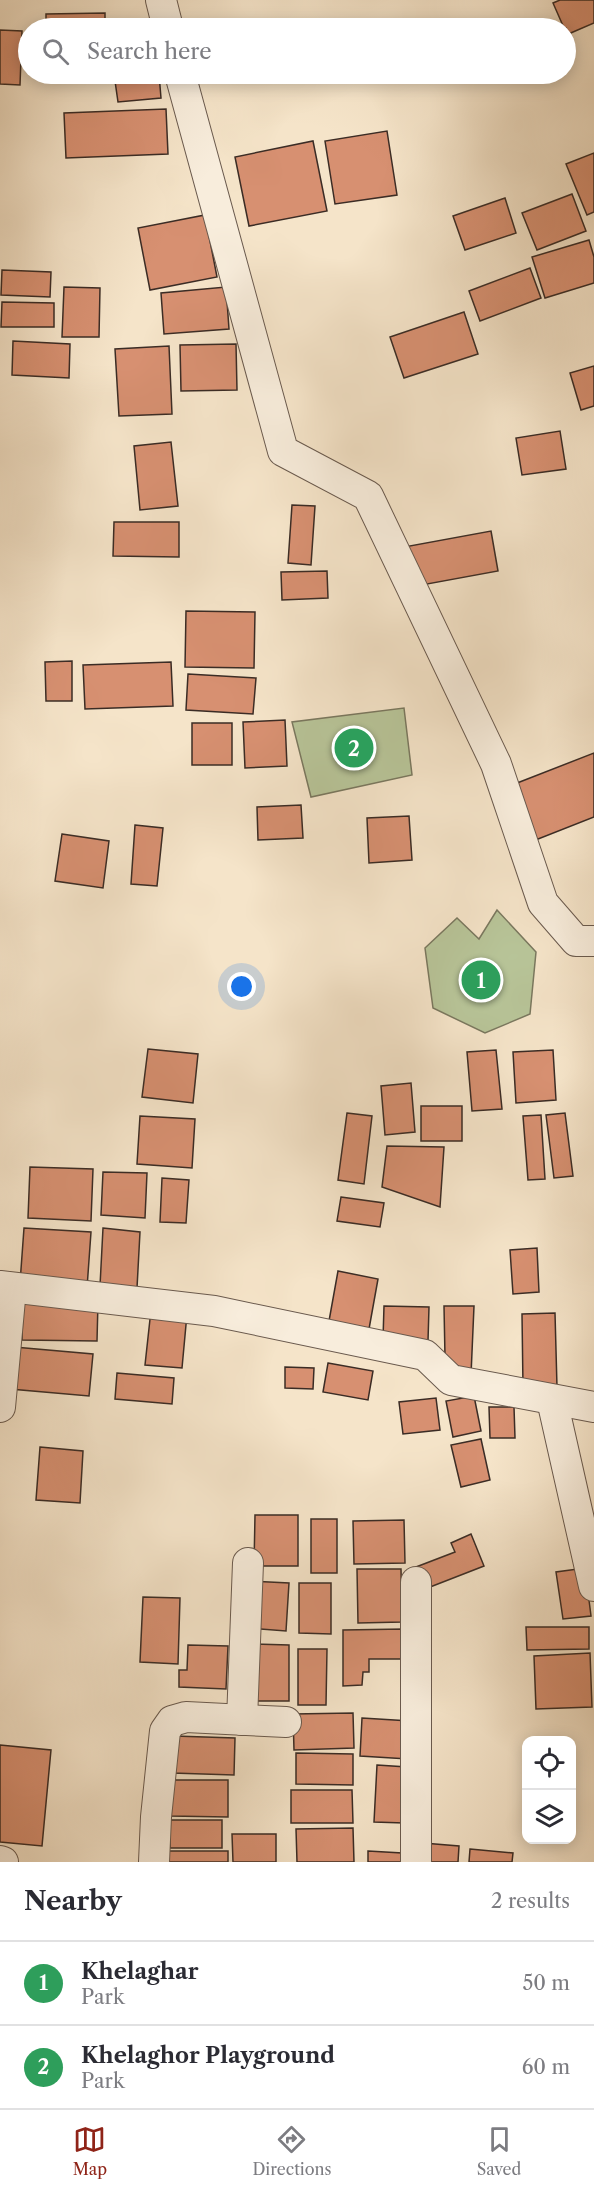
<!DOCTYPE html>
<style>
:root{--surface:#fff;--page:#f7f7f7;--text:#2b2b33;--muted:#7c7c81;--line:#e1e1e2;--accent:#8f2418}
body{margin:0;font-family:"Libre Caslon Text",serif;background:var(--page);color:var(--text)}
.controls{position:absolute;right:18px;bottom:18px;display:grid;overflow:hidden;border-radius:12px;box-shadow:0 3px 15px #0003}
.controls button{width:54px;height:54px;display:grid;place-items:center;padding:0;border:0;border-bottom:2px solid var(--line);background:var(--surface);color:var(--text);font:30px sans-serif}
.you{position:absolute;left:242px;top:987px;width:21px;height:21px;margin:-15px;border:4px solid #fff;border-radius:50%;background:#1a73e8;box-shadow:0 0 0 9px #1a73e833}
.badge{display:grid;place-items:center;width:39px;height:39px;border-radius:50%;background:var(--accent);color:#fff;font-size:20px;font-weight:700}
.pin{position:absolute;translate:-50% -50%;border:3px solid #fff;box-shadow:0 2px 6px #0006}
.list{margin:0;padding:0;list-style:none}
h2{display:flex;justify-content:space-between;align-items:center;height:78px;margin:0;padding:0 24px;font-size:26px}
h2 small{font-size:20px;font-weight:400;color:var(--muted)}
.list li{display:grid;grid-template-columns:39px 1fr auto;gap:18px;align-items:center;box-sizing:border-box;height:84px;padding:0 24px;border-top:2px solid var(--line)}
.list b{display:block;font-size:22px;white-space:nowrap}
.list p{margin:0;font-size:20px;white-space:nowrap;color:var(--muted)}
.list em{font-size:20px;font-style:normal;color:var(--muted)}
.icon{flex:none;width:33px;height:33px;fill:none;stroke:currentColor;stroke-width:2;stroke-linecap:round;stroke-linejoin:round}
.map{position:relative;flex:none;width:594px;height:1862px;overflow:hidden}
.search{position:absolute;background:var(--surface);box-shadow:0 3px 15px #0003;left:18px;right:18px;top:18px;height:66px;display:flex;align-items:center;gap:15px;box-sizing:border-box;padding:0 21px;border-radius:33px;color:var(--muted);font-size:22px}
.sheet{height:246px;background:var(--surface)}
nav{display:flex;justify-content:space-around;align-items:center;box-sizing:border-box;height:84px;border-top:2px solid var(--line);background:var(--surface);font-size:16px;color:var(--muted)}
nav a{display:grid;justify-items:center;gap:3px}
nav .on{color:var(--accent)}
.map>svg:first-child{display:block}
</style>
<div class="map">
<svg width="594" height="1862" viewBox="0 0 594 1862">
<rect width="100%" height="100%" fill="#f5e4c9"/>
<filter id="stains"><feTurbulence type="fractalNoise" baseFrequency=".00333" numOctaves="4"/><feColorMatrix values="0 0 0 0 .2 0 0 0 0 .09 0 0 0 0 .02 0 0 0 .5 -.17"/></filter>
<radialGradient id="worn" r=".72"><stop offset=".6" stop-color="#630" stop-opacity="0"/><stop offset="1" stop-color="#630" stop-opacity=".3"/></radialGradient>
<!-- green -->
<g fill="#b8c599" stroke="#7a785f" stroke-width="1.5">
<path d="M 404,708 L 412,775 L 311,797 L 292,722 Z"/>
<path d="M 497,910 L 536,952 L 530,1014 L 485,1033 L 433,1008 L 425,948 L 457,918 L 479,939 Z"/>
</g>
<!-- building -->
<g fill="#d79071" stroke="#3b2c25" stroke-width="1.5">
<path d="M 560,0 L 594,0 L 594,23 L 566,35 L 566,28 L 564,28 L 553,3 Z"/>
<path d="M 105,13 L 105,28 L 46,28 L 46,14 Z"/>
<path d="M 547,21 L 549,28 L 525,28 Z"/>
<path d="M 0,30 L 22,31 L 20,85 L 0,84 Z"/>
<path d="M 114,74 L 159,74 L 161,98 L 118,102 Z"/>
<path d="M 166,109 L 168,154 L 66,158 L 64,113 Z"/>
<path d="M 387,131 L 397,195 L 335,204 L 325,141 Z"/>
<path d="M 313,141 L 327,211 L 249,226 L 235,157 Z"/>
<path d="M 594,153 L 594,212 L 587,215 L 566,164 Z"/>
<path d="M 572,194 L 586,231 L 537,250 L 522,213 Z"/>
<path d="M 505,198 L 516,233 L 465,250 L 453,216 Z"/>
<path d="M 205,215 L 217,277 L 150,290 L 138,228 Z"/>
<path d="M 589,240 L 594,257 L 594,283 L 545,298 L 532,257 Z"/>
<path d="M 530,268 L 541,298 L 480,321 L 469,291 Z"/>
<path d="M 2,270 L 51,272 L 50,297 L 1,295 Z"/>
<path d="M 64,287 L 100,288 L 99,337 L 62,337 Z"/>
<path d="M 226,287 L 229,329 L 164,334 L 161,293 Z"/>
<path d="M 2,302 L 54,303 L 54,327 L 1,327 Z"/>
<path d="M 464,312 L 478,354 L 404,378 L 390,337 Z"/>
<path d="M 13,341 L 70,344 L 69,378 L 12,375 Z"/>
<path d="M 236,344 L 237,390 L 181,391 L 180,345 Z"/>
<path d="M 169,346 L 172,414 L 119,416 L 115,349 Z"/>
<path d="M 594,366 L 594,406 L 581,410 L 570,373 Z"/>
<path d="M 560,431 L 566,469 L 522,475 L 516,438 Z"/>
<path d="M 171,442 L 178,506 L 140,510 L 134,446 Z"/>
<path d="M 292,505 L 315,506 L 311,565 L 288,563 Z"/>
<path d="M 114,522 L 179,522 L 179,557 L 113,556 Z"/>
<path d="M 491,531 L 498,571 L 411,587 L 404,547 Z"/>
<path d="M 327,571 L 328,598 L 282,600 L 281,572 Z"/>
<path d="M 186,611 L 255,612 L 254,668 L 185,667 Z"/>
<path d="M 72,661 L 72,701 L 46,701 L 45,662 Z"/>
<path d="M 171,662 L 173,706 L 85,709 L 83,665 Z"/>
<path d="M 188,674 L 256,678 L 253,714 L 186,710 Z"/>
<path d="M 285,720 L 287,766 L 245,768 L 243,722 Z"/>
<rect x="192" y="723" width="40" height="42"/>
<path d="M 594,753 L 594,817 L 533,841 L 512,785 Z"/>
<path d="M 301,805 L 303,838 L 258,840 L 257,807 Z"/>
<path d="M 409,816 L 412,860 L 369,863 L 367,818 Z"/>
<path d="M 135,825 L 163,828 L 157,886 L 131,884 Z"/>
<path d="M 62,834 L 109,841 L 103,888 L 55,881 Z"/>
<path d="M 148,1049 L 198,1054 L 193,1103 L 142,1097 Z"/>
<path d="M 496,1050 L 502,1109 L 472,1111 L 467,1052 Z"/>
<path d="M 553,1050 L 556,1100 L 516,1103 L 513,1052 Z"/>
<path d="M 411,1083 L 415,1132 L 385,1135 L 381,1086 Z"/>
<rect x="421" y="1106" width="41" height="35"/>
<path d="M 347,1113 L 372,1116 L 364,1184 L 338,1180 Z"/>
<path d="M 565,1113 L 573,1176 L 554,1178 L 546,1115 Z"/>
<path d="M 541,1115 L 545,1179 L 528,1180 L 523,1116 Z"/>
<path d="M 140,1116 L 195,1119 L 192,1168 L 137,1164 Z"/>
<path d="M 387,1146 L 444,1147 L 440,1207 L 382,1187 Z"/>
<path d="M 30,1167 L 93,1169 L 91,1221 L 28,1218 Z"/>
<path d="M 103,1172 L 147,1173 L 145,1218 L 101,1215 Z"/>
<path d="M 162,1178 L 189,1180 L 186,1223 L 160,1222 Z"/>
<path d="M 341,1197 L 384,1203 L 380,1227 L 337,1221 Z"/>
<path d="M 24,1228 L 91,1232 L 87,1288 L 20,1283 Z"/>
<path d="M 103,1228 L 140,1232 L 137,1288 L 100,1286 Z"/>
<path d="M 537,1248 L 539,1292 L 513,1294 L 510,1250 Z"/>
<path d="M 338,1271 L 378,1279 L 369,1329 L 329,1321 Z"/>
<path d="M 23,1300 L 98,1302 L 97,1341 L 22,1340 Z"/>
<path d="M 384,1306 L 429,1307 L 428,1341 L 383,1339 Z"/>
<path d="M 444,1306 L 474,1306 L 471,1375 L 445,1357 Z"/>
<path d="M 151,1310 L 187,1314 L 182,1368 L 145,1365 Z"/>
<path d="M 555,1313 L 557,1387 L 523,1387 L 522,1314 Z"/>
<path d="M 14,1347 L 93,1354 L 89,1396 L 10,1389 Z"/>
<path d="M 328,1363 L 373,1371 L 368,1400 L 323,1392 Z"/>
<path d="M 285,1367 L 314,1368 L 313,1389 L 285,1388 Z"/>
<path d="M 117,1373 L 174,1378 L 172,1404 L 115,1399 Z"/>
<path d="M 474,1396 L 481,1431 L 453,1437 L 446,1401 Z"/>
<path d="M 436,1398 L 440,1430 L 403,1434 L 399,1402 Z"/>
<path d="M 489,1407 L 514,1407 L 515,1438 L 490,1438 Z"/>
<path d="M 481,1439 L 490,1480 L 461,1487 L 451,1445 Z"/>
<path d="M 40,1447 L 83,1451 L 80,1503 L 36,1500 Z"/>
<path d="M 255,1515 L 298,1515 L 298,1566 L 254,1566 Z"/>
<rect x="311" y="1519" width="26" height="54"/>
<path d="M 404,1520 L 405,1563 L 354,1564 L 353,1521 Z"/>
<path d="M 471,1534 L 484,1566 L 425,1589 L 416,1567 L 455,1552 L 451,1543 Z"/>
<path d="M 585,1568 L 591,1616 L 563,1619 L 556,1572 Z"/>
<path d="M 357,1569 L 401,1569 L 402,1622 L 358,1623 Z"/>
<path d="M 250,1581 L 289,1583 L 286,1631 L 247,1628 Z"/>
<path d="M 299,1583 L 331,1583 L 331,1634 L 299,1633 Z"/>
<path d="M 143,1597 L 180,1598 L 178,1664 L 140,1662 Z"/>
<path d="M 526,1627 L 589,1627 L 589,1649 L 527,1650 Z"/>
<path d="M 404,1629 L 404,1659 L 369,1659 L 369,1672 L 363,1672 L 362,1685 L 343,1686 L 343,1630 Z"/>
<path d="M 250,1644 L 289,1645 L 289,1701 L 249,1701 Z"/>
<path d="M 188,1645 L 228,1646 L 226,1689 L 179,1687 L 179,1670 L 187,1670 Z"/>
<path d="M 298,1649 L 327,1649 L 326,1705 L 298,1705 Z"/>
<path d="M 590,1653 L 592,1707 L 536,1709 L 534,1656 Z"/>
<path d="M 353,1713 L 354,1748 L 294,1750 L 293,1714 Z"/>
<path d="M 362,1718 L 410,1721 L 408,1759 L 360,1756 Z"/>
<path d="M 174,1736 L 235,1738 L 234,1775 L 172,1773 Z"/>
<path d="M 0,1745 L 51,1750 L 42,1846 L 0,1842 Z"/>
<path d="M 296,1753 L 353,1754 L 353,1785 L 296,1784 Z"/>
<path d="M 377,1765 L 407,1767 L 404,1823 L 374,1822 Z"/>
<path d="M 170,1780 L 228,1780 L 228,1817 L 170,1816 Z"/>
<path d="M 291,1790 L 352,1790 L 353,1823 L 291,1823 Z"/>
<rect x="170" y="1820" width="52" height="28"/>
<path d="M 353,1828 L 354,1862 L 297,1862 L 296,1829 Z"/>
<path d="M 232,1834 L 276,1834 L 276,1862 L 233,1862 Z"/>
<path d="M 423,1843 L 459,1846 L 458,1862 L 421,1862 Z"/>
<path d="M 470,1849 L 513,1853 L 512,1862 L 469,1862 Z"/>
<rect x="166" y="1851" width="62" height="11"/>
<path d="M 368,1851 L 402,1853 L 402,1862 L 368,1862 Z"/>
</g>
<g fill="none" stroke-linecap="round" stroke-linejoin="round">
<defs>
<g id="minor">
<path d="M 161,0 L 168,28"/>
<path d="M 180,74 L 283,451 L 368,496 L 496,764 L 543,903 L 576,941 L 594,941"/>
<path d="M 0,1286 L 214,1311 L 425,1355 L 451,1380 L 594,1407"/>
<path d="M 552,1400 L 594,1586"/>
<path d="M 0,1407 L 11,1288"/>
<path d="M 416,1582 L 416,1862"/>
<path d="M 242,1720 L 248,1563"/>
<path d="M 0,1861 L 3,1862"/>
<path d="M 154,1862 L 156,1817 L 165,1731 L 172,1721 L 186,1717 L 286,1722"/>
</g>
</defs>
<!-- minor casing -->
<use href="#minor" stroke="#6a5a4e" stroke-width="32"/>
<!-- minor -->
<use href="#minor" stroke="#f8eddc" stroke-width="30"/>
</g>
<rect width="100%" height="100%" filter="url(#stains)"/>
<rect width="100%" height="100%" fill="url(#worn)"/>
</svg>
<div class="controls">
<button><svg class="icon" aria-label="locate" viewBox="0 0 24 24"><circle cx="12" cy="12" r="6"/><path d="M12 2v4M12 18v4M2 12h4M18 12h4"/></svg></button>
<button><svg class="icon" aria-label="layers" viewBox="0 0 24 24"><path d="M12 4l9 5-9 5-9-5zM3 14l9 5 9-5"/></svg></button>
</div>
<div class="you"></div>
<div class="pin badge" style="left:481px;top:980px;background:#2e9e5b">1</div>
<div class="pin badge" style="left:354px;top:748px;background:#2e9e5b">2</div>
<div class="search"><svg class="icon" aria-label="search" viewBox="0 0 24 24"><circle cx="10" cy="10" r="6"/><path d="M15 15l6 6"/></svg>Search here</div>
</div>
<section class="sheet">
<h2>Nearby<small>2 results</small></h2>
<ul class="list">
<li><span class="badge" style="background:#2e9e5b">1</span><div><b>Khelaghar</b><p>Park</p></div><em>50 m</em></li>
<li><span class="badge" style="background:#2e9e5b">2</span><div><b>Khelaghor Playground</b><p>Park</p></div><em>60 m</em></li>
</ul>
</section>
<nav>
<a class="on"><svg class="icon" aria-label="map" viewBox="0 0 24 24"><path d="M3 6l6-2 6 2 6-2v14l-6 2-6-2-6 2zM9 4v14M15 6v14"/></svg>Map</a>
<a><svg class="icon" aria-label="directions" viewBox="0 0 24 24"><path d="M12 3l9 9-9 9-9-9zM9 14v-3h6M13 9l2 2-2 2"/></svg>Directions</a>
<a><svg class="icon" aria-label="saved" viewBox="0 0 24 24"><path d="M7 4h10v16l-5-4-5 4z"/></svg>Saved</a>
</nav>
